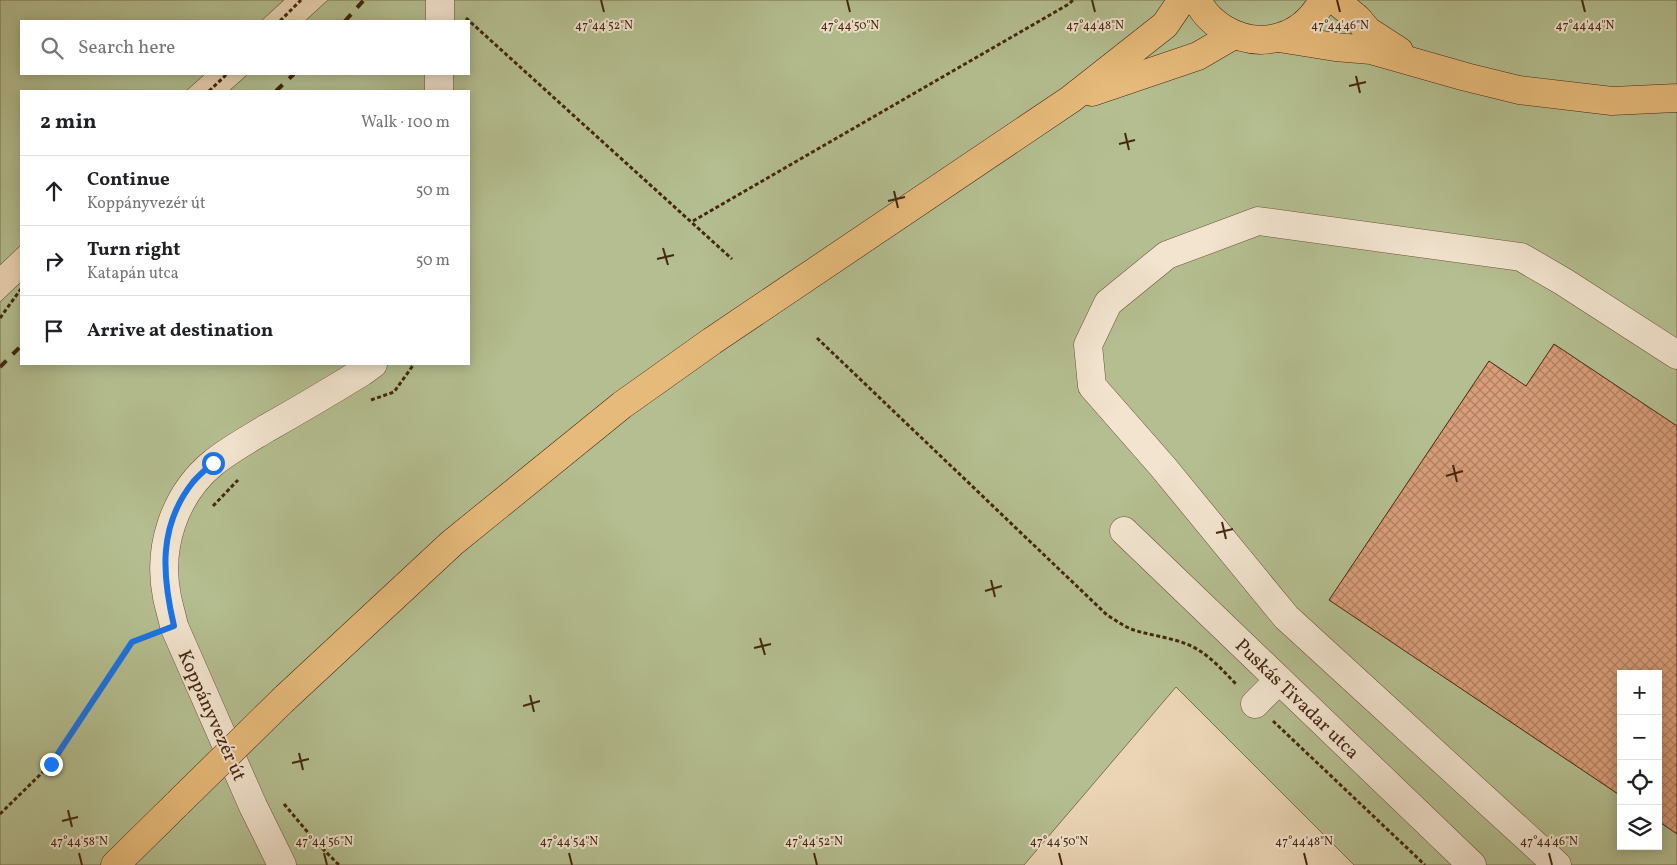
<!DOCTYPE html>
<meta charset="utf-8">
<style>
:root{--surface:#fff;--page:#f6f6f6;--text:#202124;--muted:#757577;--line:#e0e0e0}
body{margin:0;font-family:Vollkorn,serif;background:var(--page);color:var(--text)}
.controls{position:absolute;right:15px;bottom:15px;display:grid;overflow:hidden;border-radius:0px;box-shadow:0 2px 12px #0003}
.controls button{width:45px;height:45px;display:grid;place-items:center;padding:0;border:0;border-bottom:1px solid var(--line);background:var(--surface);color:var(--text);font:25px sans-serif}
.stop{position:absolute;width:15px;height:15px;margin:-11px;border:4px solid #1a73e8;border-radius:50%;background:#fff}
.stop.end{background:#1a73e8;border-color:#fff;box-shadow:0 1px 5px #0008}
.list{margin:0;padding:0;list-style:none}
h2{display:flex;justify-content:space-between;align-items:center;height:65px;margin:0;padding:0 20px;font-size:21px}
h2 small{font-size:16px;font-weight:400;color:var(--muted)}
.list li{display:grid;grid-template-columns:32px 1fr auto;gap:15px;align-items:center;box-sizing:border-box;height:70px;padding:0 20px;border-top:1px solid var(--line)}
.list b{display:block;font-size:19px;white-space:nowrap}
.list p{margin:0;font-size:16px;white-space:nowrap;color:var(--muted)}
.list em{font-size:16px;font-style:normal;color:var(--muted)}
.icon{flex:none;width:28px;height:28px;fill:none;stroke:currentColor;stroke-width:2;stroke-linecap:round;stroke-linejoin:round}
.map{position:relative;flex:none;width:1677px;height:865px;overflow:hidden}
.search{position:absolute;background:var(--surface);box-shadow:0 2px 12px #0003;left:20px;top:20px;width:450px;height:55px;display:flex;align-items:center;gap:12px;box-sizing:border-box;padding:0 18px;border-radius:0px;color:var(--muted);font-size:19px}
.panel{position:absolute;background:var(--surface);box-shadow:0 2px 12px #0003;left:20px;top:90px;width:450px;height:275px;border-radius:0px}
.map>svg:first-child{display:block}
</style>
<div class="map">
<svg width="1677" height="865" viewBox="0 0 1677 865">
<defs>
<pattern id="building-cross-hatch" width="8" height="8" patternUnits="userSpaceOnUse" patternTransform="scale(1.25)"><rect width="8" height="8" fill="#d89d79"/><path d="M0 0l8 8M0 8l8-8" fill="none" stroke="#b18062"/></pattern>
</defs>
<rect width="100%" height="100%" fill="#ebd5b5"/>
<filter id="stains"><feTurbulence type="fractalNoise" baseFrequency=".004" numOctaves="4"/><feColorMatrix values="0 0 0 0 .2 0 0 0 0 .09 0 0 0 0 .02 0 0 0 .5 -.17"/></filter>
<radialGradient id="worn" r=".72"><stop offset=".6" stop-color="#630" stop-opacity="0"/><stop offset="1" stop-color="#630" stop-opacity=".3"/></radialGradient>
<!-- green -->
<g fill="#b4be90" stroke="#7c7250" fill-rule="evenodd">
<path d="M 0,0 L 284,0 L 261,21 L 21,21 L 21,74 L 205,74 L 186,91 L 21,91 L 21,245 L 0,265 Z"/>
<path d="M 328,0 L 1677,0 L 1677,865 L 1354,865 L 1176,687 L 1024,865 L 0,865 L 0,302 L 21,282 L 21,364 L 469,364 L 469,91 L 229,91 L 248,74 L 469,74 L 469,21 L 305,21 ZM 1621,674 L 1658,674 L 1658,846 L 1621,846 Z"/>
</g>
<!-- building -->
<path fill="url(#building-cross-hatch)" stroke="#45270f" d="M 1554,344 L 1677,426 L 1677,834 L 1658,821 L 1658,674 L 1621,674 L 1621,796 L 1329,600 L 1489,361 L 1526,386 Z"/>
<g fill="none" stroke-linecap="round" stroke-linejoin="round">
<defs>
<g id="minor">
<path d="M 440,0 L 440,21"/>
<path d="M 439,91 L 439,74"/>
<path d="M 1124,531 L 1472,865"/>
<path d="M 1255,704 L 1279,680"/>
<path d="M 282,865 L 253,806 L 174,626 C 172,616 169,607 167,597 C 157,548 174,495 213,463 C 229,450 249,439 267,428 C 299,410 331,391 362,372 L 373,364"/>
<path d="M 1557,865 L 1286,617 L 1163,467 L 1092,386 L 1088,345 L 1108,303 L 1167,255 L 1258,221 L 1521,257 L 1564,282 L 1677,355"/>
</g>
<g id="major">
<path d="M 1198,0 C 1202,12 1213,22 1224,29 C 1261,51 1303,38 1323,0"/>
<path d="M 1335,0 L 1358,19 L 1368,31 L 1399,51"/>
<path d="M 1279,38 L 1335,47 L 1371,50 L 1466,77 L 1519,90 L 1612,101 L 1677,98"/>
<path d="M 1092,92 L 1198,56 L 1234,35"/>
<path d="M 284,699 L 452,543 L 622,405 L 712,341 L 1071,99 L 1165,25 L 1182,0"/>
<path d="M 115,865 L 178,803"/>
</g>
</defs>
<!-- minor casing -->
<use href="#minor" stroke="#6e5238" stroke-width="29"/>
<!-- major casing -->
<use href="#major" stroke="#45270f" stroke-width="29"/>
<!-- path -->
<g stroke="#45270f" stroke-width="3" stroke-dasharray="4 2.5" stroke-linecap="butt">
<path d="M 466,18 L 732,259"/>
<path d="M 280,21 L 301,0"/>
<path d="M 209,91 L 227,74"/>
<path d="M 693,221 L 1069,4 L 1073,0"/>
<path d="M 0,318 L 21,289"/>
<path d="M 817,338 L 1107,615 C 1117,621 1126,628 1137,631 C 1158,637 1182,639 1200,651 C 1214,660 1225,673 1237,685"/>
<path d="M 371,400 L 394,392 L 414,364"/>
<path d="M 213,506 L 238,480"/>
<path d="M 1273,721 L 1425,865"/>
<path d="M 284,804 L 316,842 L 339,865"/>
<path d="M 0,814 L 51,764 L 132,642 L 149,635"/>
</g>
<!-- minor -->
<use href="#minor" stroke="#f2e4cf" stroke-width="28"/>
<!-- major -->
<use href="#major" stroke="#e6ba7a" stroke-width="28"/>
<!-- rail -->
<g stroke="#45270f" stroke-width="4" stroke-dasharray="9 9" stroke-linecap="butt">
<path d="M 345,21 L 364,0"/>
<path d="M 276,91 L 294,74"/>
<path d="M 0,367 L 21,346"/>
</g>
<defs>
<path id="major-bridge" d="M 178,803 L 284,699"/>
</defs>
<!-- major-bridge casing -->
<use href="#major-bridge" stroke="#45270f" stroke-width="29" stroke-linecap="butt"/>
<!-- major-bridge -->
<use href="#major-bridge" stroke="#e6ba7a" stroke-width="28"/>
</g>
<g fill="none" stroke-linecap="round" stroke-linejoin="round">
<!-- route -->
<path stroke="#1a73e8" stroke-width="6" d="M 51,764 L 132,642 L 174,626 C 162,575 158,526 193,482 C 199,475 206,469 213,463"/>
</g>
<!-- ticks -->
<path fill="none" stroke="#45270f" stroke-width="2" d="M 601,0 L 604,12M 847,0 L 850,12M 1092,0 L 1095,12M 1337,0 L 1340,12M 1582,0 L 1585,12M 1356,76 L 1360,93M 1349,86 L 1366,82M 1125,133 L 1129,150M 1119,144 L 1135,140M 894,191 L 898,208M 888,201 L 905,197M 663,248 L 668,265M 657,259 L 674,255M 1453,465 L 1457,482M 1446,476 L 1463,471M 1222,522 L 1226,539M 1216,533 L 1233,529M 991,580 L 995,597M 985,591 L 1002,586M 760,638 L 765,655M 754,648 L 771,644M 530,695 L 534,712M 523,706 L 540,701M 299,753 L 303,770M 292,763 L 309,759M 68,810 L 72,827M 62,821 L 78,817M 79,853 L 82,865M 324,853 L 327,865M 569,853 L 572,865M 814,853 L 817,865M 1059,853 L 1062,865M 1304,853 L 1307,865M 1549,853 L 1552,865"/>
<g text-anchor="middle" stroke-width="4" stroke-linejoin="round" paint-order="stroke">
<!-- street labels -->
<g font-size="19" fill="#45270f" stroke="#f2e4cf">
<text transform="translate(1298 698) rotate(44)" y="7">Puskás Tivadar utca</text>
<text transform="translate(213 715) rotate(66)" y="7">Koppányvezér út</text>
</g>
</g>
<g font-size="12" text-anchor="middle" fill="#45270f" stroke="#f2e4cf" stroke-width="4" stroke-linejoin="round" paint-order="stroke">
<text x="604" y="29">47°44'52"N</text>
<text x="850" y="29">47°44'50"N</text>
<text x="1095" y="29">47°44'48"N</text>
<text x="1340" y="29">47°44'46"N</text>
<text x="1585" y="29">47°44'44"N</text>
<text x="79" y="845">47°44'58"N</text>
<text x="324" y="845">47°44'56"N</text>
<text x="569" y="845">47°44'54"N</text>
<text x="814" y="845">47°44'52"N</text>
<text x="1059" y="845">47°44'50"N</text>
<text x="1304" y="845">47°44'48"N</text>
<text x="1549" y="845">47°44'46"N</text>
</g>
<rect width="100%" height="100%" filter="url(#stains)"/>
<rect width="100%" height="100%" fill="url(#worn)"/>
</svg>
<div class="controls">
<button>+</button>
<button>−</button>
<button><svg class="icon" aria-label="locate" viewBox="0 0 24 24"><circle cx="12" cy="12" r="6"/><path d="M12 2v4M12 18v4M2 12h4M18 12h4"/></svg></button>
<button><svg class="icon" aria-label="layers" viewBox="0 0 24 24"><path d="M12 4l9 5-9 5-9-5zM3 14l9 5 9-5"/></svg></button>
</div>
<div class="stop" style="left:213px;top:463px"></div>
<div class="stop end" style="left:51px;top:764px"></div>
<div class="search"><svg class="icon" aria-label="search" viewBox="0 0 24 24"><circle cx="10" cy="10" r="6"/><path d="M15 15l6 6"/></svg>Search here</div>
<section class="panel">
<h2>2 min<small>Walk · 100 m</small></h2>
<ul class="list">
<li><svg class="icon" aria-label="ahead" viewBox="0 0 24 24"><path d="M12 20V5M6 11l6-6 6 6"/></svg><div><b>Continue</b><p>Koppányvezér út</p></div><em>50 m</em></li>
<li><svg class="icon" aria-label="right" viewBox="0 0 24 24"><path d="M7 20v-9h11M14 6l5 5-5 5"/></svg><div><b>Turn right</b><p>Katapán utca</p></div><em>50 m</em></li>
<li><svg class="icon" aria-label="arrive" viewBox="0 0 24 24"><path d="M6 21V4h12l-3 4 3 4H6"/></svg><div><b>Arrive at destination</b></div></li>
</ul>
</section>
</div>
